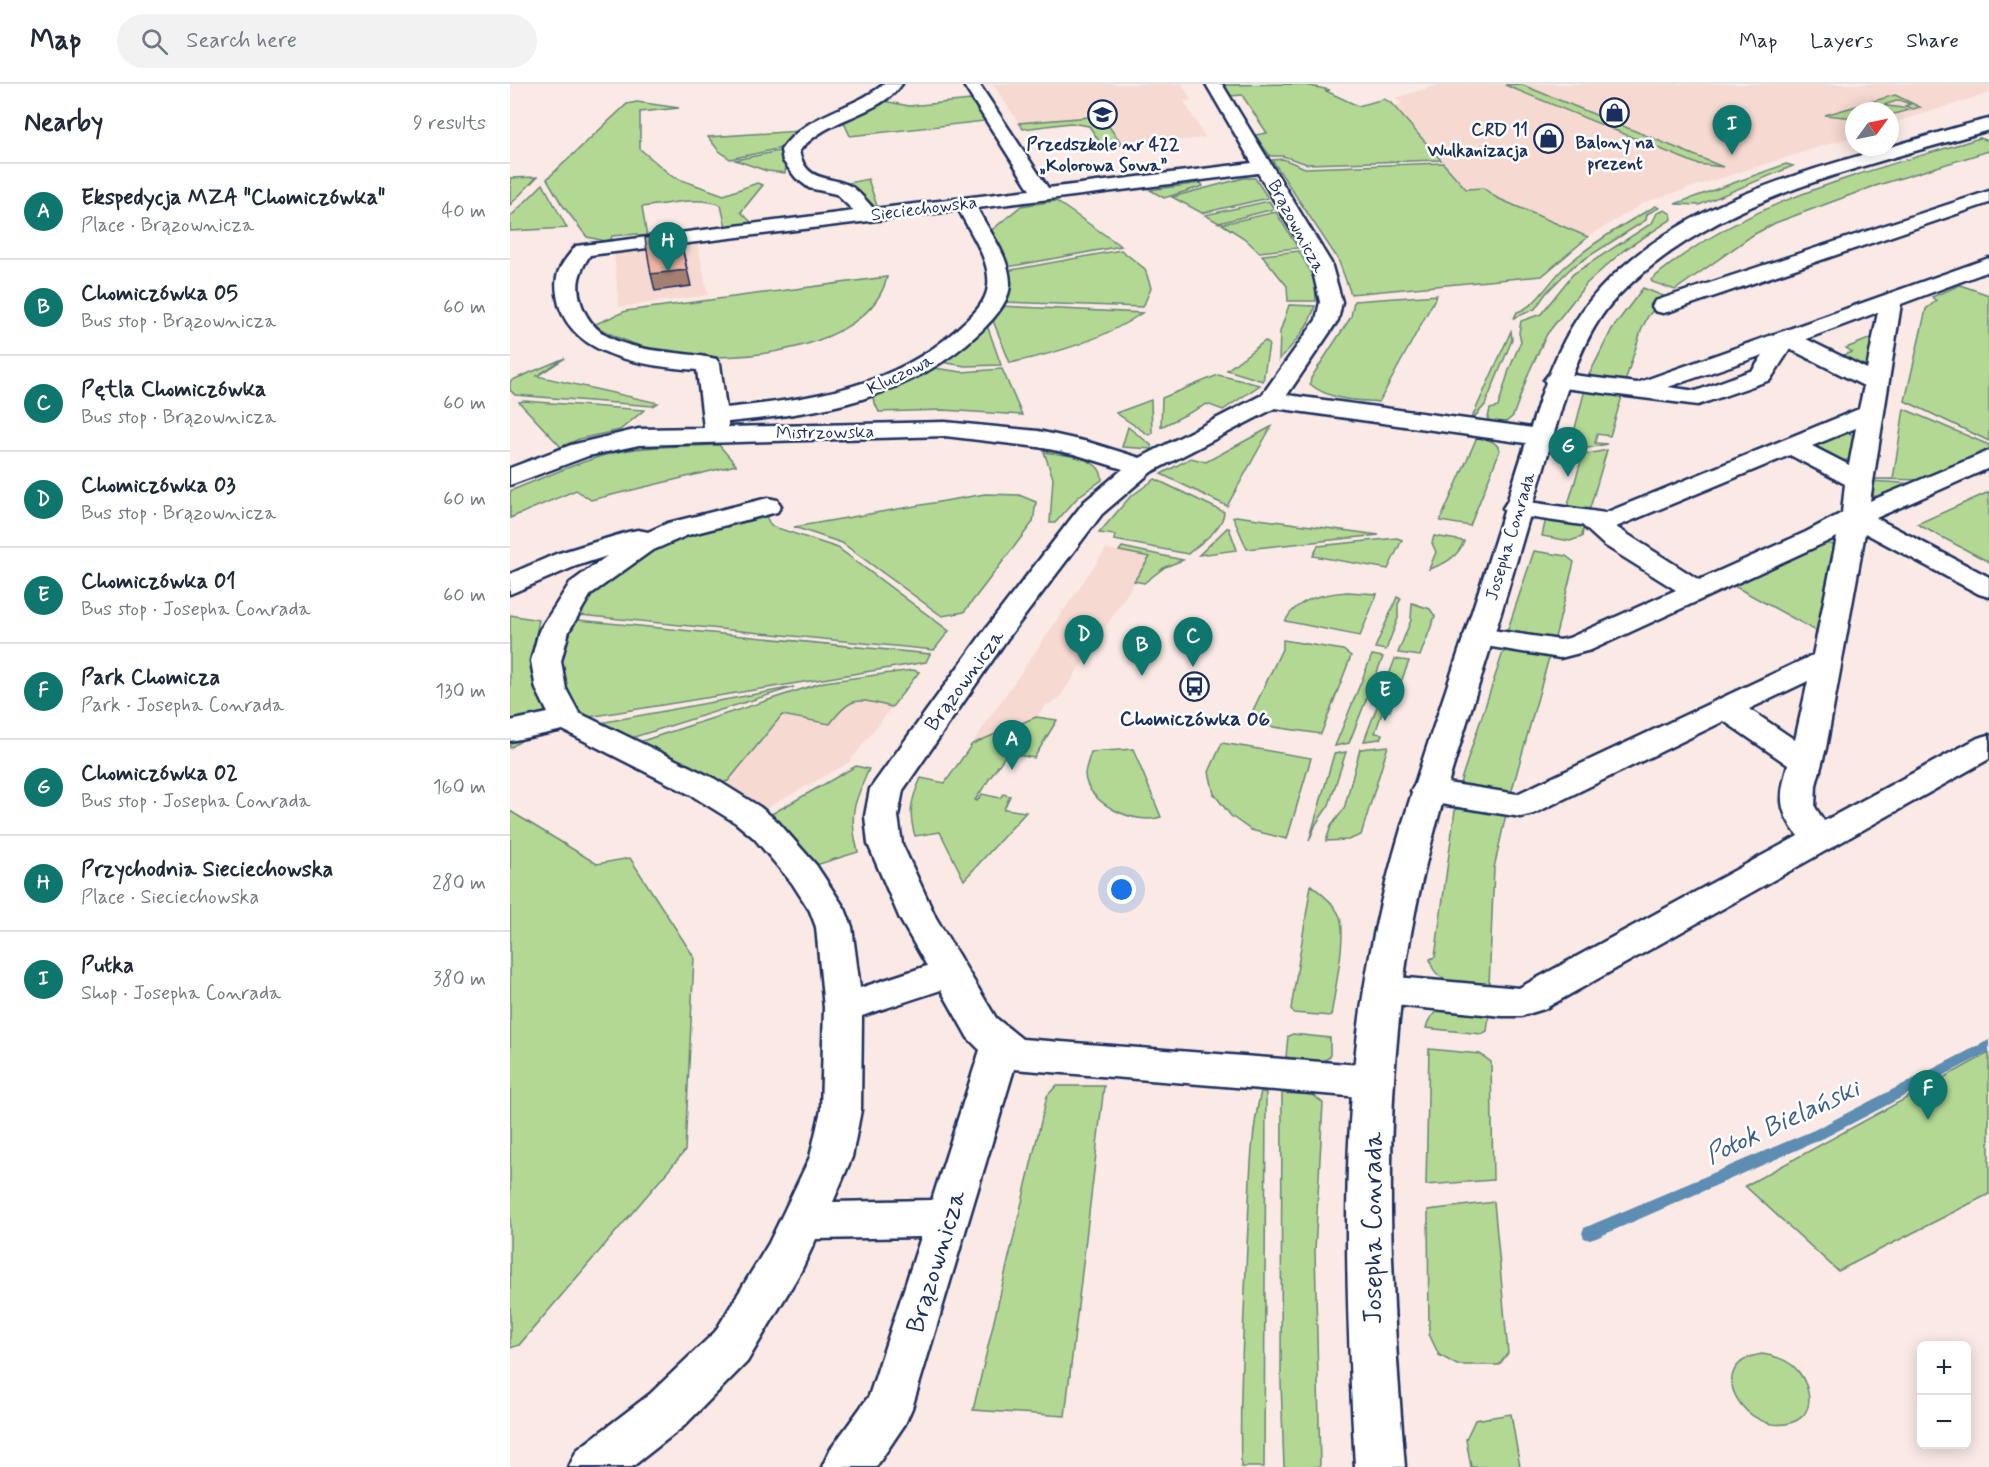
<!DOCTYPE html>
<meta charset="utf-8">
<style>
:root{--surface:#fff;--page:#f2f2f3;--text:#1f2937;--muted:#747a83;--line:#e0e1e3;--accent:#0f766e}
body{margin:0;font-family:Mynerve,sans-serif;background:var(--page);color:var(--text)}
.controls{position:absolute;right:18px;bottom:18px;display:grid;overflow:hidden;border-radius:9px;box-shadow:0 3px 15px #0003}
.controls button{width:54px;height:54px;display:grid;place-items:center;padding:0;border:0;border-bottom:2px solid var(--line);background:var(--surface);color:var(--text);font:30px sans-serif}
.compass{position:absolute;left:1335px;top:18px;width:54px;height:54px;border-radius:50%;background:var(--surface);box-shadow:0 3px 15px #0003;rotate:57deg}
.you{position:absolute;left:612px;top:806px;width:21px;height:21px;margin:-15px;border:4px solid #fff;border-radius:50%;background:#1a73e8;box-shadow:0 0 0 9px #1a73e833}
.badge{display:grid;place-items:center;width:39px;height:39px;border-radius:50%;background:var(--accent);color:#fff;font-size:20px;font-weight:700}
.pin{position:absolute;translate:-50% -50px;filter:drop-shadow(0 2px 3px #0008)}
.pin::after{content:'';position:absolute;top:32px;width:21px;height:18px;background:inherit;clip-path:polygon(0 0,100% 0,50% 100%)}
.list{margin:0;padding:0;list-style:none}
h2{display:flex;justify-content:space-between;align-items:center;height:78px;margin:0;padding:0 24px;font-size:26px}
h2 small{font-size:20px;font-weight:400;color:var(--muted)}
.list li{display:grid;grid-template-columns:39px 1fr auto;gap:18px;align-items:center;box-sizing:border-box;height:96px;padding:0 24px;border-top:2px solid var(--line)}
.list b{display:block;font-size:22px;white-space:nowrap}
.list p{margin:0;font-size:20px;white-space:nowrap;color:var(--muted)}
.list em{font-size:20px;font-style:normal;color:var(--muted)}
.icon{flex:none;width:33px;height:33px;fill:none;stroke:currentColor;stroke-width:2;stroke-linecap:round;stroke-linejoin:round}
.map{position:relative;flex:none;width:1479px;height:1383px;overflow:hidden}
header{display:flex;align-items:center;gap:36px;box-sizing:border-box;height:84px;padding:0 30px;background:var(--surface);border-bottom:2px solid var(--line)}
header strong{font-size:28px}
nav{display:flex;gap:33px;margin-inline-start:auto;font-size:21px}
.search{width:420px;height:54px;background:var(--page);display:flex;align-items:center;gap:15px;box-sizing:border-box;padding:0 21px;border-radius:33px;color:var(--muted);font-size:22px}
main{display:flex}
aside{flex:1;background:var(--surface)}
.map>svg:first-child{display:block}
</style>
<header>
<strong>Map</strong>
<div class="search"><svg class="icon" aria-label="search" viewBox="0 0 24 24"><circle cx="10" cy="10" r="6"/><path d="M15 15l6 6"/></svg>Search here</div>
<nav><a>Map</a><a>Layers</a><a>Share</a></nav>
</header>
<main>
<aside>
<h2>Nearby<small>9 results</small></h2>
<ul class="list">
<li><span class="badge">A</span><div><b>Ekspedycja MZA &quot;Chomiczówka&quot;</b><p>Place · Brązownicza</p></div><em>40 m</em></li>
<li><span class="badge">B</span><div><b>Chomiczówka 05</b><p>Bus stop · Brązownicza</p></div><em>60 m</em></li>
<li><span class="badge">C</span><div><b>Pętla Chomiczówka</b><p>Bus stop · Brązownicza</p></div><em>60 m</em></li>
<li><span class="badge">D</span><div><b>Chomiczówka 03</b><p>Bus stop · Brązownicza</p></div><em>60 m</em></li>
<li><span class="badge">E</span><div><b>Chomiczówka 01</b><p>Bus stop · Josepha Conrada</p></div><em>60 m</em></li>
<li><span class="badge">F</span><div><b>Park Chomicza</b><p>Park · Josepha Conrada</p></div><em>130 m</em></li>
<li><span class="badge">G</span><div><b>Chomiczówka 02</b><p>Bus stop · Josepha Conrada</p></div><em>160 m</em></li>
<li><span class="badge">H</span><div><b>Przychodnia Sieciechowska</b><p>Place · Sieciechowska</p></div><em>280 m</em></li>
<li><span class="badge">I</span><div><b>Putka</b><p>Shop · Josepha Conrada</p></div><em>380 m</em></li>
</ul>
</aside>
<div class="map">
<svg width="1479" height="1383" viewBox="0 0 1479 1383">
<rect width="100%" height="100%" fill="#fae9e4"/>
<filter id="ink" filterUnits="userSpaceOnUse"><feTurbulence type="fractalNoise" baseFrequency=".0167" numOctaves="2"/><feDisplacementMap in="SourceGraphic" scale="12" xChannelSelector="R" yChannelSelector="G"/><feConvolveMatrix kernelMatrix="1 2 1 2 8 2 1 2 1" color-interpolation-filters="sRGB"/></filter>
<g filter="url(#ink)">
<!-- built -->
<g fill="#f6d9d1">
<path d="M 483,0 L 672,0 L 681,16 L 674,17 L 695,54 L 622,60 L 623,62 L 618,63 L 613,61 L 593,35 L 580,33 L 509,39 Z"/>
<path d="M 932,0 L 1479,0 L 1479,9 L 1380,40 L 1380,27 L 1344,27 L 1344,52 L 1135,118 L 1078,153 L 987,114 L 973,105 L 956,105 L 885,22 L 893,19 L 885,14 Z"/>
<path d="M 187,158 L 198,211 L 109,223 L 104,168 Z"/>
<path d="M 596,465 L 641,473 L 548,616 L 536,621 L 526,633 L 462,660 Z"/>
<path d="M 350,616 L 382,623 L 338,679 L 251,727 L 206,701 L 218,697 L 272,631 L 320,640 L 333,622 Z"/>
</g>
<!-- green -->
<g fill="#b3d893" stroke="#678478" stroke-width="1.5">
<path d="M 790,0 L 820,6 L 816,7 L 848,22 L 874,15 L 880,18 L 931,76 L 797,80 L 773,72 L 760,72 L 745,51 L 757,49 L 732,11 L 720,12 L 715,1 Z"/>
<path d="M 1010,0 L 1213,83 L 1187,80 L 995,1 Z"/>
<path d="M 1385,11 L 1410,23 L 1403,25 L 1395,22 L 1400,20 L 1389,16 L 1374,21 C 1383,24 1390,22 1399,26 L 1380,31 L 1380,27 L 1344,27 L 1344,34 L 1315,31 Z"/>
<path d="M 461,16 L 475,37 L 340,52 L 331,32 L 374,17 L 399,22 Z"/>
<path d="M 127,18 L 169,24 L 130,28 L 130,65 L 163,93 L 214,111 L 247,99 L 253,101 L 231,128 L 243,140 L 216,144 L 211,121 C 187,112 158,120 132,123 L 137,153 L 127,154 L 127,150 L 102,152 L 100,158 L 77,153 L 51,119 L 37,95 L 117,20 Z"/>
<path d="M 580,33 L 593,35 L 613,61 L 593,63 L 579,42 L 560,39 L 513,45 L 509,39 Z"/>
<path d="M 289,47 L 276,63 L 220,75 L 208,66 L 198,53 Z"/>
<path d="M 1470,54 L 1479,57 L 1479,67 L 1362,103 L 1265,139 L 1243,151 L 1165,206 L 1142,198 L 1141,196 C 1234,116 1355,89 1470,54 Z"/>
<path d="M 274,66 L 279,85 L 275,86 L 275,89 L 257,87 L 225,76 Z"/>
<path d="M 773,75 L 795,84 L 933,79 L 956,105 L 973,104 L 987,114 L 1078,153 L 1032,192 L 841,210 L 828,175 L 762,76 Z"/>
<path d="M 1276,80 L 1283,82 L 1189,121 L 1165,120 Z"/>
<path d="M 27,93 L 0,121 L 0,94 Z"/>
<path d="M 734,94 L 745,94 L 758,114 L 692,129 L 662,113 Z"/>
<path d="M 358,95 L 368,125 L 362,125 L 339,99 Z"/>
<path d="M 691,99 L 693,102 L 654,114 L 640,106 Z"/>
<path d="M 33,100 L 57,144 L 0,147 L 0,133 Z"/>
<path d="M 546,117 L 611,162 L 492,184 L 477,150 L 511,122 Z"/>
<path d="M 759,117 L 764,125 L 709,139 L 695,131 Z"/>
<path d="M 1146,122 L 1149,124 L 1137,130 L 1136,136 L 1062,183 L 1037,208 L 1025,225 L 1004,234 L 1007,228 C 1028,222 1040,195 1057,181 C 1084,158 1115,139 1146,122 Z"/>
<path d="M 1155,126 L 1161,130 L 1162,135 L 1114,166 L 1077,199 L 1037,250 L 1019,288 L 1003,332 L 996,338 L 977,338 L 980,325 L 988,323 L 999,286 L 1011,257 L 1009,249 L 1011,237 L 1031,230 L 1063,190 L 1142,139 L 1147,129 Z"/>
<path d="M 766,128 L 788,164 L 749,168 L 734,154 L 712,140 Z"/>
<path d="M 611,166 L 635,185 L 641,204 L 633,223 L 492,218 L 500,201 L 496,187 Z"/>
<path d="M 789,167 L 805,196 L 806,217 L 778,217 L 777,202 L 752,171 Z"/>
<path d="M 377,193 C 359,267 225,280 164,270 C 136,266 108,255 83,241 L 116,227 Z"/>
<path d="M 1450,201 L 1479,211 L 1479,357 L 1395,317 L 1416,225 L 1426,217 L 1422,213 Z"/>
<path d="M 1133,204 L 1156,213 L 1138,232 L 1131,247 L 1114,301 L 1077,295 L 1102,245 Z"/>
<path d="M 927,211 L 869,318 C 845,316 819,316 800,300 L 801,294 L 841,233 L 844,217 Z"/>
<path d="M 779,221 L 805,222 C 800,242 783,261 769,276 L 770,248 Z"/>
<path d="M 490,222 L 632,229 C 593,256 546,269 500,279 L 482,234 Z"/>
<path d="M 477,241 L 491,281 L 455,282 L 431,278 L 457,261 Z"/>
<path d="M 1001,247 L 1002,256 L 975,321 L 960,338 Z"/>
<path d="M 1364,253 L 1359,279 L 1347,283 L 1330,272 L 1342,268 L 1336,264 Z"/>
<path d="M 755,257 L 759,260 L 753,297 L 717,286 Z"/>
<path d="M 55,274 L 27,292 L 148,319 L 143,322 L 5,311 L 0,306 L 0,297 Z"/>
<path d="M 424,284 L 452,288 L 492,285 L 512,331 L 433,326 L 369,328 L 363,315 L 365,311 Z"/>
<path d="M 708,291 L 750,301 L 713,326 L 697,320 L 651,343 L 652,314 Z"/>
<path d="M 1075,305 L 1113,309 L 1100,352 L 1087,350 L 1085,359 L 1097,360 L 1059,368 Z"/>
<path d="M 641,316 L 642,349 L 639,351 L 606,329 Z"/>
<path d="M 14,317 L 134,326 L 110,346 L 69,355 L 51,363 L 9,318 Z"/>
<path d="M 1394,325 L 1479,361 L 1479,371 L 1421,396 L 1358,395 L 1383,395 Z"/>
<path d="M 618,343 L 641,361 L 642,365 L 612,363 Z"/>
<path d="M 761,343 L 717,422 L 651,390 L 681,374 L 696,378 Z"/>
<path d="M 1331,348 L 1346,351 L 1345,375 L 1328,377 L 1302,365 L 1301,359 Z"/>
<path d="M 967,353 C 976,355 985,356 990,366 L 960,442 L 930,437 Z"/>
<path d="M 209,361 L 226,381 L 81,416 L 66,406 L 0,434 L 0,407 C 33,394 65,379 99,370 C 134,361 173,363 209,361 Z"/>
<path d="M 1097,366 L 1078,431 L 1056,427 L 1073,371 Z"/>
<path d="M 534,368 C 552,371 593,372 592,396 L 569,412 L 545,439 L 540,439 L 543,394 Z"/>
<path d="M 645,395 L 714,428 C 713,445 690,459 678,470 L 604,456 L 605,451 L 589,449 L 620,413 Z"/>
<path d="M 1359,397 L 1409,400 L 1374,415 L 1361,411 Z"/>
<path d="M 1479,408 L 1479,478 L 1407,440 Z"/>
<path d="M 475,410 L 509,411 L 526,418 L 523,438 L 454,528 L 432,532 L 332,459 L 284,443 Z"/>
<path d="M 253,427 L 261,442 L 328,464 L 439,547 L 424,566 L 59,530 L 108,483 L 182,447 Z"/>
<path d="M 726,432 L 869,451 L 737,465 L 723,433 Z"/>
<path d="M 1036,434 L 1074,440 L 1072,453 L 1060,457 L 1032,452 Z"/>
<path d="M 717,444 L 719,444 L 727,466 L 689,471 Z"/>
<path d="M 924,452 L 954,457 C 948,473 935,480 919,485 L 926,468 L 922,459 Z"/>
<path d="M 887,454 L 892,456 L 878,485 L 803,472 L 808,462 Z"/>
<path d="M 1314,459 L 1326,461 L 1312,550 L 1224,502 Z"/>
<path d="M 612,463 L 673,476 L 655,483 L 634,499 L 624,497 L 640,473 L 609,467 Z"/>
<path d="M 1024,467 L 1056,472 L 1064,478 L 1044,558 L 996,551 Z"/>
<path d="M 837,508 L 867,510 L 850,552 L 775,537 C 787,514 813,510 837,508 Z"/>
<path d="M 887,513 L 891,515 L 888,520 L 888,534 L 876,566 L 865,564 Z"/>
<path d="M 902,519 L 920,525 L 925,532 L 910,572 L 888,569 L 901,536 Z"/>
<path d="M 0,531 L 29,536 L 21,575 L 24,603 L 42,637 L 0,664 Z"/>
<path d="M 57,535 L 420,570 L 416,578 L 73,634 L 48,603 L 49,553 Z"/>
<path d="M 773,556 L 833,566 L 841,572 L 811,650 L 737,639 L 773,563 Z"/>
<path d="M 1007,564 L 1040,570 L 1000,713 L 949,702 L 993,568 Z"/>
<path d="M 862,571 L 873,573 L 839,659 L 825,662 Z"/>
<path d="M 885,575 L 899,577 L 880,627 L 873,626 L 865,649 L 872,650 L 870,655 L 854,657 Z"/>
<path d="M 403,586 L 409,588 L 382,623 C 348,615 342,610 320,640 L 272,631 L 218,697 L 206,701 L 123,660 L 314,598 Z"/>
<path d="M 284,603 L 118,655 L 84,640 Z"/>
<path d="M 526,633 L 547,636 L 524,674 L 497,669 L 465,716 L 467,717 L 472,710 L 490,714 L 493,710 L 500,712 L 494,725 L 516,728 L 454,796 L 430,748 L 405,752 C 398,728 401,716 411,694 L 435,699 L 462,660 Z"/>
<path d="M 712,659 L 801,674 L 777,755 L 741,746 L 721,732 L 704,710 L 699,688 Z"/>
<path d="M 878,662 L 851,751 L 838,756 L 816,757 L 821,742 L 834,725 L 850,665 Z"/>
<path d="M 623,665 L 651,733 C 627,742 577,720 575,691 C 575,685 579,675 581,668 Z"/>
<path d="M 836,668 L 819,721 L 806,740 L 799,757 L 824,670 Z"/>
<path d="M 346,682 L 359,685 C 344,719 338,730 348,768 L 303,782 L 258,732 Z"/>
<path d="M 960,719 L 997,726 L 984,784 L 979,901 C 958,900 924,903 920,875 L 925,873 L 945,726 Z"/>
<path d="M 0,727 L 87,780 L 120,774 L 184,873 L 175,1067 L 9,1261 L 0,1264 Z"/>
<path d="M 801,801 C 813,811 824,819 830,833 C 837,850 824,911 821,932 L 784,929 L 781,925 Z"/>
<path d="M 938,925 L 977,928 L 979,932 L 977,947 L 972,950 L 916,944 C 919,931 926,927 938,925 Z"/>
<path d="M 783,950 L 820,954 L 820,973 L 811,978 L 776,973 L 778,952 Z"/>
<path d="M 919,965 L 970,970 L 981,978 L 983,1096 L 916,1101 Z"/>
<path d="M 1479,969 L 1479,1110 L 1328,1187 L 1235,1102 Z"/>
<path d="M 546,1002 L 594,1002 L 555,1332 L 463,1326 L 537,1012 Z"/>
<path d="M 751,1007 L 756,1009 L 754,1383 L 731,1383 C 729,1310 734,1236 737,1162 C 740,1111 739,1057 751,1007 Z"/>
<path d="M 772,1009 L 803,1011 L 813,1019 L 805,1166 L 810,1383 L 774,1383 L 771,1298 Z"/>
<path d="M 984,1118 L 998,1269 L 989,1281 L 947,1281 L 929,1271 L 919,1250 L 918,1126 Z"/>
<path d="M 1252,1270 C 1263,1272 1273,1274 1282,1281 C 1299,1295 1309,1328 1283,1338 C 1239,1355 1188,1281 1252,1270 Z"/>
<path d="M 1001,1330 L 1010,1383 L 961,1383 L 956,1355 L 965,1336 Z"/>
</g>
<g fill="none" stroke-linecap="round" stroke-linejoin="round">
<!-- stream -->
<path fill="#5d8db2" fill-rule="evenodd" d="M 1479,956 L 1479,968 L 1314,1054 L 1086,1154 L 1080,1156 L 1074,1154 L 1072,1149 L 1074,1144 L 1304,1046 Z"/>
<defs>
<g id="street">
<path d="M 374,0 L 392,0 C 369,32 319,32 289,67 C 296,100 320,91 340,102 C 348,106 357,118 364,125 L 520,106 L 453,0 L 469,0 L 538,104 L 742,79 L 696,0 L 712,0 L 821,179 L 832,218 L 828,236 L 777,311 L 1030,345 L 1039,348 L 1043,353 L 1039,358 L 1030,361 L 765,324 L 641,388 L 592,430 L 497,555 L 393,706 L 388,732 L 392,760 L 426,834 L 486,934 L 512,955 L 863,982 L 877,987 L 883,998 L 877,1009 L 863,1014 L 504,985 L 402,1324 L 395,1340 L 366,1383 L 312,1383 L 320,1366 L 359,1312 L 411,1153 L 306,1155 L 291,1187 L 237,1278 L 174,1342 L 122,1383 L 59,1383 L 67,1366 L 140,1310 L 205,1248 L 259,1159 L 300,1073 L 311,1026 L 314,924 L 306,843 L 300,827 L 282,799 L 244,754 L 226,739 L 181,711 L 53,646 L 0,657 L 0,637 L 38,629 L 26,605 L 21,577 L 29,547 L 60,499 L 97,472 L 66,482 L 0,510 L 0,490 L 46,470 L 118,448 L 128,446 L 138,448 L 158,439 L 258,414 L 267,416 L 271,422 L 267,428 L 178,451 L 141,467 L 81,510 L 59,547 L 51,577 L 56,605 L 69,629 L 205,695 L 250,723 L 268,738 L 306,781 L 335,825 L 342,843 L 350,904 L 417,882 L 390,835 L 358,760 L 355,732 L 360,705 L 477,543 L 574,418 L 613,385 L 564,370 L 528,363 L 435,352 L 129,361 L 78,372 L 0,401 L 0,384 L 61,361 L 129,345 L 194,344 L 187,286 C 139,282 66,275 49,221 C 47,212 45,202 47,193 C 49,182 59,171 66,162 L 344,127 L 326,110 L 299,104 L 286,94 L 273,77 L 271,66 C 296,29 341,27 374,0 ZM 748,89 L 801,179 L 810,218 L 806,236 L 752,311 L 630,374 L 578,358 L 528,347 L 435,338 L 218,343 L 218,338 C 312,329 399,315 470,248 C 483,236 500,217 500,199 C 499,171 479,148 467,124 ZM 449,126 C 460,149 481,176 478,202 C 476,221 459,234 446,246 C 382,304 299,315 216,324 L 210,280 L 206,275 C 162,264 88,274 71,219 C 65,200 69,188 80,171 ZM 431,906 L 458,954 L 470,966 L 422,1116 L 323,1118 L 342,1073 L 351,1026 L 352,932 Z"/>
<path d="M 1479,107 L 1479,119 L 1161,227 L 1153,229 L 1145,227 L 1142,222 L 1145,217 Z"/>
<path d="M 1479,174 L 1479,187 L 1391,220 L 1360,417 L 1479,367 L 1479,384 L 1366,434 L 1479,493 L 1479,513 L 1469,510 L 1355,449 L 1316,664 L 1306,701 L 1305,723 L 1314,737 L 1468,654 L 1479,651 L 1479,675 L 1034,925 L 1011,932 L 992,932 L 875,920 L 862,916 L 856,906 L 862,896 L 875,892 L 1009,904 L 1288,752 C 1268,726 1269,712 1278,681 L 1214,637 L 1023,730 L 1011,733 L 918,718 L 906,715 L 901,707 L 906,699 L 918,696 L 1007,710 L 1303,571 L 1327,453 L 1081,566 L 1050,574 L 957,559 L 953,553 L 957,547 L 968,544 L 1050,556 L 1059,554 L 1166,506 L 1094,461 L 1072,441 L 997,430 L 993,424 L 997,418 L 1006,416 L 1095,429 L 1349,325 L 1354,302 L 1280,265 L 1260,296 L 1188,321 L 1046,303 L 1038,301 L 1034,296 L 1038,291 L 1046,289 L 1127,299 ZM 1368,228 L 1357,285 L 1296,255 ZM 1253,271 L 1243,286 L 1186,307 L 1158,303 ZM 1346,344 L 1339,381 L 1302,362 ZM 1280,371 L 1335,400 L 1332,429 L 1296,448 L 1189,496 L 1106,443 ZM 1298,597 L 1285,656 L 1239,625 Z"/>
</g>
<path id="secondary" d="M 1479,35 L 1479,46 C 1365,80 1240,105 1144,180 C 1124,196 1104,213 1090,234 C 1074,258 1064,285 1055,312 C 1029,398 1005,485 978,571 C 947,671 913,769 897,873 C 871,1042 881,1214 895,1383 L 845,1383 C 836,1213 828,1039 860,871 C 879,768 915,670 948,570 C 977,484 1003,398 1031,312 C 1045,273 1061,237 1089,206 C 1164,123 1284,90 1387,61 C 1418,52 1448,42 1479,35 Z"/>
</defs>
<!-- street casing -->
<use href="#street" stroke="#1b2f5e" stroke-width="5"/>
<!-- secondary casing -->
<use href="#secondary" stroke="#1b2f5e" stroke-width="5"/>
<!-- street -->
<use href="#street" fill="#fff" fill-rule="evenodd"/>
<!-- secondary -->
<use href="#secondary" fill="#fff" fill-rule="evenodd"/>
</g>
<!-- shaded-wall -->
<path fill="#a67f73" stroke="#1b2f5e" stroke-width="1.5" d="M 169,150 L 181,202 L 145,207 L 141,190 Z"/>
<!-- building -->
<path fill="#edb5a4" stroke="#1b2f5e" stroke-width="1.5" d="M 169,150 L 177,186 L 141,190 L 135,154 Z"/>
</g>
<!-- icons -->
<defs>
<symbol id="shop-ring" viewBox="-11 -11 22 22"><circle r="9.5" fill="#fff" stroke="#1b2f5e" stroke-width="1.5"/><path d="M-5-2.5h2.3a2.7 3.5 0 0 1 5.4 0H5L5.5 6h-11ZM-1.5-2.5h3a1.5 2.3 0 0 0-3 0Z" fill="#1b2f5e"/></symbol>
<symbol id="school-ring" viewBox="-11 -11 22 22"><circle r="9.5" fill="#fff" stroke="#1b2f5e" stroke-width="1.5"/><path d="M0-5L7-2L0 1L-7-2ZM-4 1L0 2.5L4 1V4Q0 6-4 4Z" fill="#1b2f5e"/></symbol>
<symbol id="bus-ring" viewBox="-11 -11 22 22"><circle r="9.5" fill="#fff" stroke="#1b2f5e" stroke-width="1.5"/><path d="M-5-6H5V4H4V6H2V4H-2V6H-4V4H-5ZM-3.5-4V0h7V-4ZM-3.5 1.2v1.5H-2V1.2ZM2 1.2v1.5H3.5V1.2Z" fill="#1b2f5e"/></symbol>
</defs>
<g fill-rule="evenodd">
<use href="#shop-ring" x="1088" y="12" width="33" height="33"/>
<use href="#school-ring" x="576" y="14" width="33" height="33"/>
<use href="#shop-ring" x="1022" y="38" width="33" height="33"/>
<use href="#bus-ring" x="668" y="586" width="33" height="33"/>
</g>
<g text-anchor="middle" stroke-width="5" stroke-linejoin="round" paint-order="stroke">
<!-- far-poi labels -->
<g font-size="18" font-weight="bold" fill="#1b2f5e" stroke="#fff">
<text x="1018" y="51" text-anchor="end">CRD 11<tspan x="1018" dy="21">Wulkanizacja</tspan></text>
<text x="1105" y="64">Balony na<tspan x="1105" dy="21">prezent</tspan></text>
<text x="593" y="66">Przedszkole nr 422<tspan x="593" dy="21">„Kolorowa Sowa”</tspan></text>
</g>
<!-- far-street labels -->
<g font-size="18" fill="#1b2f5e" stroke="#fff">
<text transform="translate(414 124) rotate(-7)" y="6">Sieciechowska</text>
<text transform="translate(787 142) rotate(62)" y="6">Brązownicza</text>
<text transform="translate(390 290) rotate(-26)" y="6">Kluczowa</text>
<text transform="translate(315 348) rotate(-1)" y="6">Mistrzowska</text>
<text transform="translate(1000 452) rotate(-73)" y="6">Josepha Conrada</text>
</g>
<!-- street labels -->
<g font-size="21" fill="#1b2f5e" stroke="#fff">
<text transform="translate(454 596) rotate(-54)" y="7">Brązownicza</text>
</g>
<!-- poi labels -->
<g font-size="21" font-weight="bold" fill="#1b2f5e" stroke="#fff">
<text x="685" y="641">Chomiczówka 06</text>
</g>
<!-- near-street labels -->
<g font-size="26" fill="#1b2f5e" stroke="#fff">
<text transform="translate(862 1144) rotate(-90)" y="9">Josepha Conrada</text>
<text transform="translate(425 1177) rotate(-73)" y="9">Brązownicza</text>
</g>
<!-- near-water labels -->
<g font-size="27" font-style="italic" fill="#3c5e88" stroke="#fff">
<text transform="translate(1272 1037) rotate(-25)" y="9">Potok Bielański</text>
</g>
</g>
</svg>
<div class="controls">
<button>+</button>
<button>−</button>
</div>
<svg class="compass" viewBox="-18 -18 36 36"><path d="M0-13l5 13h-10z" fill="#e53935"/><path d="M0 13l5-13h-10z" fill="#747a83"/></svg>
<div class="you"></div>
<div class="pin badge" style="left:502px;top:686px">A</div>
<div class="pin badge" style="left:632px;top:592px">B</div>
<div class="pin badge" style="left:683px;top:583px">C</div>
<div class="pin badge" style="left:574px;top:581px">D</div>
<div class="pin badge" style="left:875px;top:637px">E</div>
<div class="pin badge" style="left:1418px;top:1036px">F</div>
<div class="pin badge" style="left:1058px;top:393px">G</div>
<div class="pin badge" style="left:158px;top:188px">H</div>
<div class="pin badge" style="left:1222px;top:71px">I</div>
</div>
</main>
